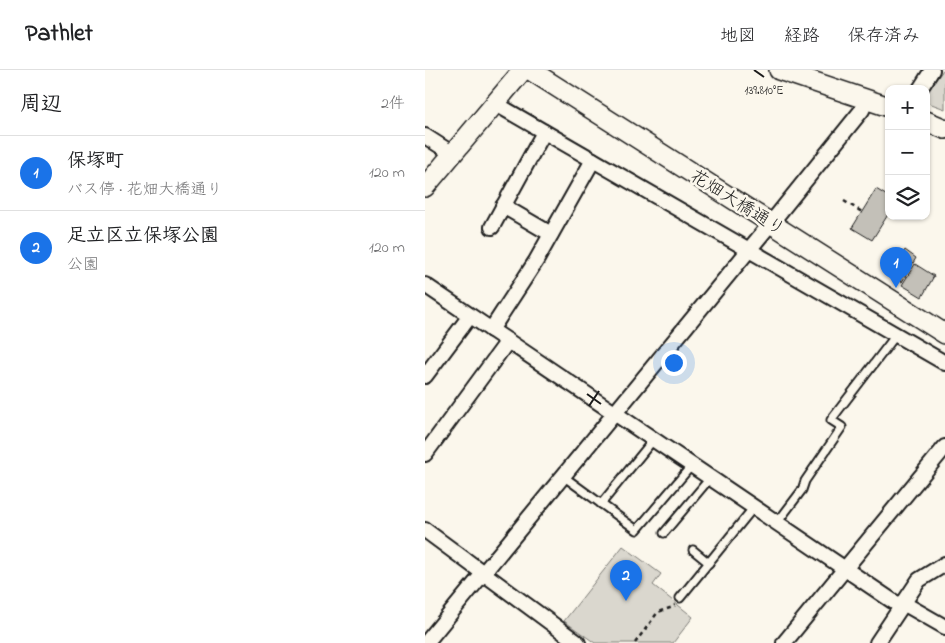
<!DOCTYPE html>
<html lang="ja">
<meta charset="utf-8">
<style>
:root{--surface:#fff;--page:#f2f2f2;--text:#202124;--muted:#757577;--line:#e0e0e0;--accent:#1a73e8}
body{margin:0;font-family:"Indie Flower","Klee One",sans-serif;background:var(--page);color:var(--text)}
.controls{position:absolute;right:15px;top:15px;display:grid;overflow:hidden;border-radius:10px;box-shadow:0 1px 4px #0004}
.controls button{width:45px;height:45px;display:grid;place-items:center;padding:0;border:0;border-bottom:1px solid var(--line);background:var(--surface);color:var(--text);font:25px sans-serif}
.you{position:absolute;left:248px;top:292px;width:18px;height:18px;margin:-12px;border:4px solid #fff;border-radius:50%;background:#1a73e8;box-shadow:0 0 0 8px #1a73e833}
.badge{display:grid;place-items:center;width:32px;height:32px;border-radius:50%;background:var(--accent);color:#fff;font-size:16px;font-weight:700}
.pin{position:absolute;translate:-50% -41px;filter:drop-shadow(0 1px 2px #0008)}
.pin::after{content:'';position:absolute;top:26px;width:18px;height:15px;background:inherit;clip-path:polygon(0 0,100% 0,50% 100%)}
.list{margin:0;padding:0;list-style:none}
h2{display:flex;justify-content:space-between;align-items:center;height:65px;margin:0;padding:0 20px;font-size:21px}
h2 small{font-size:16px;font-weight:400;color:var(--muted)}
.list li{display:grid;grid-template-columns:32px 1fr auto;gap:15px;align-items:center;box-sizing:border-box;height:75px;padding:0 20px;border-top:1px solid var(--line)}
.list b{display:block;font-size:19px;white-space:nowrap}
.list p{margin:0;font-size:16px;white-space:nowrap;color:var(--muted)}
.list em{font-size:16px;font-style:normal;color:var(--muted)}
.icon{flex:none;width:28px;height:28px;fill:none;stroke:currentColor;stroke-width:2;stroke-linecap:round;stroke-linejoin:round}
.map{position:relative;flex:none;width:520px;height:573px;overflow:hidden}
header{display:flex;align-items:center;gap:30px;box-sizing:border-box;height:70px;padding:0 25px;background:var(--surface);border-bottom:1px solid var(--line)}
header strong{font-size:24px}
nav{display:flex;gap:28px;margin-inline-start:auto;font-size:18px}
main{display:flex}
aside{flex:1;background:var(--surface)}
.map>svg:first-child{display:block}
</style>
<header>
<strong>Pathlet</strong>
<nav><a>地図</a><a>経路</a><a>保存済み</a></nav>
</header>
<main>
<aside>
<h2>周辺<small>2件</small></h2>
<ul class="list">
<li><span class="badge">1</span><div><b>保塚町</b><p>バス停 · 花畑大橋通り</p></div><em>120 m</em></li>
<li><span class="badge">2</span><div><b>足立区立保塚公園</b><p>公園</p></div><em>120 m</em></li>
</ul>
</aside>
<div class="map">
<svg width="520" height="573" viewBox="0 0 520 573">
<rect width="100%" height="100%" fill="#fbf7ec"/>
<filter id="ink" filterUnits="userSpaceOnUse"><feTurbulence type="fractalNoise" baseFrequency=".02" numOctaves="2"/><feDisplacementMap in="SourceGraphic" scale="10" xChannelSelector="R" yChannelSelector="G"/><feConvolveMatrix kernelMatrix="1 2 1 2 8 2 1 2 1" color-interpolation-filters="sRGB"/></filter>
<g filter="url(#ink)">
<!-- green -->
<g fill="#dad7ce" stroke="#7b7a75">
<path d="M 518,0 L 520,0 L 520,39 L 501,32 L 501,24 Z"/>
<path d="M 198,476 L 236,504 L 228,515 L 268,547 L 248,573 L 170,573 L 139,551 Z"/>
</g>
<!-- building -->
<g fill="#c3c0b8" stroke="#1c1c1c">
<path d="M 451,119 L 464,127 L 464,143 L 447,170 L 427,158 Z"/>
<path d="M 480,180 L 491,188 L 477,212 L 465,204 Z"/>
<path d="M 490,194 L 509,206 L 497,227 L 477,215 Z"/>
</g>
<g fill="none" stroke-linecap="round" stroke-linejoin="round">
<defs>
<g id="lane">
<path d="M 138,406 L 212,460 L 267,395"/>
<path d="M 176,434 L 229,369"/>
<path d="M 352,453 L 377,420 L 380,411 L 417,357 L 406,350 L 471,265"/>
<path d="M 239,463 L 286,407"/>
<path d="M 268,480 L 284,493"/>
<path d="M 255,528 L 329,437"/>
</g>
<g id="street">
<path d="M 495,19 L 507,0"/>
<path d="M 71,34 L 520,293"/>
<path d="M 0,66 L 28,84"/>
<path d="M 78,136 L 126,164"/>
<path d="M 67,157 L 119,62"/>
<path d="M 0,215 L 472,534 L 478,533 L 520,557"/>
<path d="M 66,260 L 111,191 L 168,90"/>
<path d="M 0,306 L 45,246"/>
<path d="M 0,384 L 83,271"/>
<path d="M 0,460 L 153,573"/>
<path d="M 1,573 L 346,153 L 437,40 L 442,29"/>
<path d="M 359,573 L 520,377"/>
<path d="M 452,573 L 494,510 L 520,494"/>
</g>
<g id="secondary">
<path d="M 105,0 L 520,264"/>
<path d="M 354,0 L 464,37"/>
<path d="M 501,51 L 520,59"/>
<path d="M 0,117 L 98,0"/>
</g>
</defs>
<!-- lane casing -->
<use href="#lane" stroke="#1c1c1c" stroke-width="11"/>
<!-- street casing -->
<use href="#street" stroke="#1c1c1c" stroke-width="18"/>
<!-- secondary casing -->
<use href="#secondary" stroke="#1c1c1c" stroke-width="22"/>
<!-- path -->
<g stroke="#1c1c1c" stroke-width="2.5" stroke-dasharray="4 4" stroke-linecap="butt">
<path d="M 419,131 L 437,142"/>
<path d="M 210,573 L 233,542 L 248,537 L 250,535"/>
</g>
<!-- lane -->
<use href="#lane" stroke="#fbf7ec" stroke-width="7"/>
<!-- street -->
<use href="#street" stroke="#fbf7ec" stroke-width="14"/>
<!-- secondary -->
<use href="#secondary" stroke="#fbf7ec" stroke-width="19"/>
</g>
</g>
<!-- ticks -->
<path fill="none" stroke="#1c1c1c" stroke-width="2" d="M 329,0 L 339,7M 162,324 L 176,334M 164,336 L 174,321"/>
<g text-anchor="middle" stroke-width="5" stroke-linejoin="round" paint-order="stroke">
<!-- street labels -->
<g font-size="18" fill="#1c1c1c" stroke="#fbf7ec">
<text transform="translate(313 132) rotate(32)" y="6">花畑大橋通り</text>
</g>
</g>
<g font-size="12" text-anchor="middle" fill="#1c1c1c" stroke="#fbf7ec" stroke-width="5" stroke-linejoin="round" paint-order="stroke">
<text x="339" y="24">139.810°E</text>
</g>
</svg>
<div class="controls">
<button>+</button>
<button>−</button>
<button><svg class="icon" aria-label="layers" viewBox="0 0 24 24"><path d="M12 4l9 5-9 5-9-5zM3 14l9 5 9-5"/></svg></button>
</div>
<div class="you"></div>
<div class="pin badge" style="left:471px;top:218px">1</div>
<div class="pin badge" style="left:201px;top:531px">2</div>
</div>
</main>
